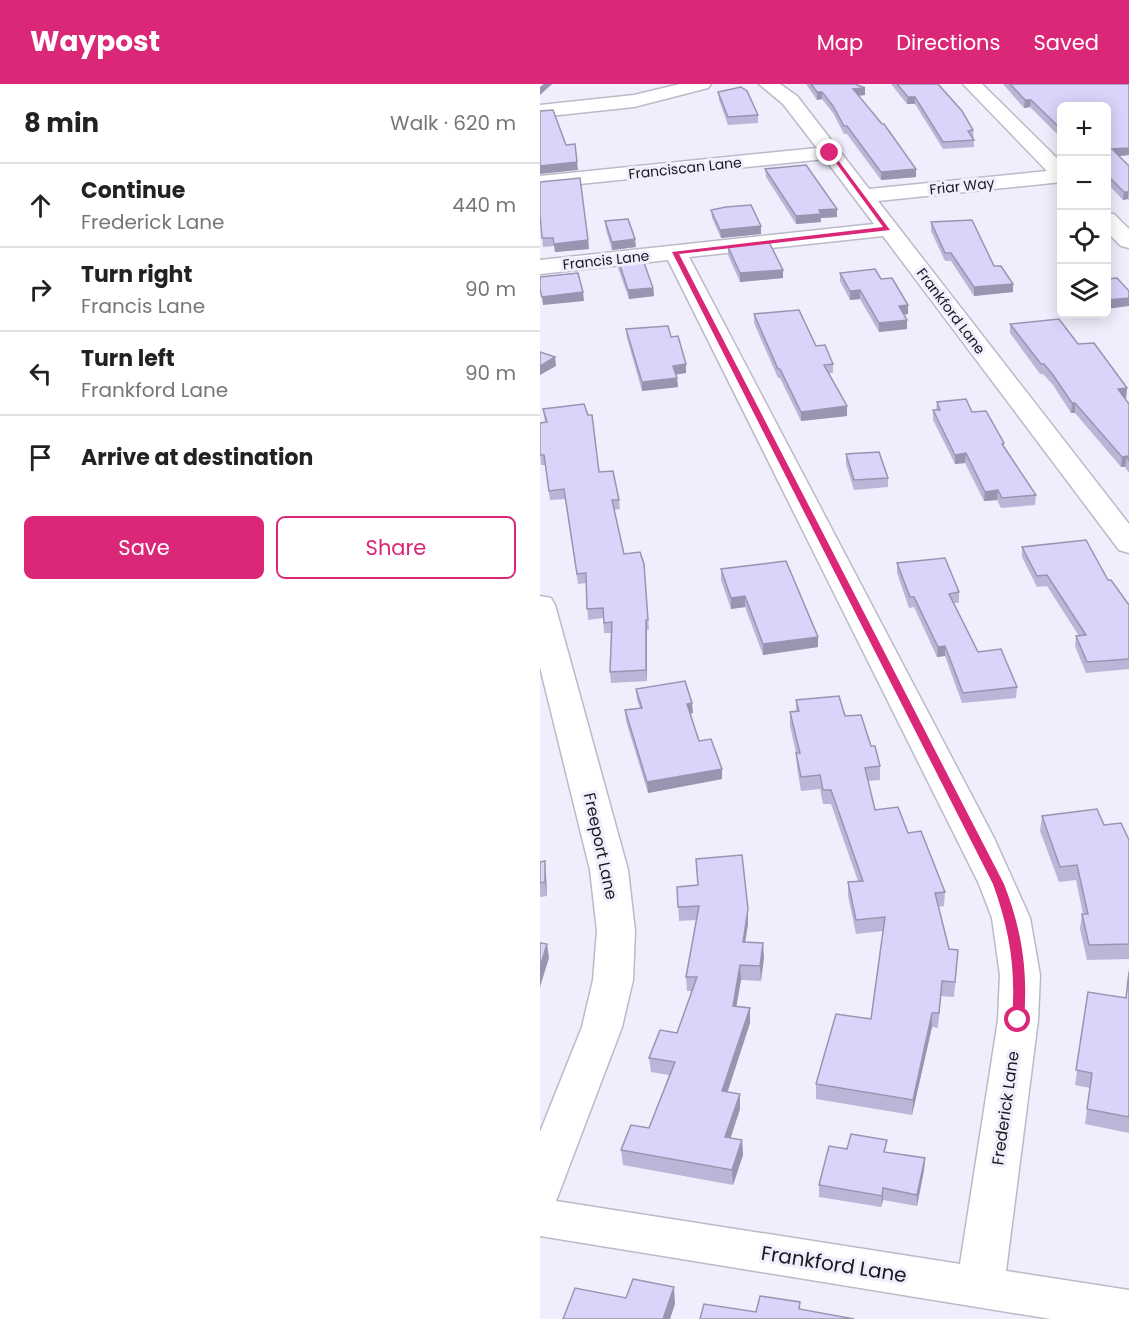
<!DOCTYPE html>
<meta charset="utf-8">
<style>
:root{--surface:#fff;--page:#f6f6f6;--text:#222;--muted:#767676;--line:#e0e0e0;--accent:#db2777}
body{margin:0;font-family:Poppins,sans-serif;background:var(--page);color:var(--text)}
.controls{position:absolute;right:18px;top:18px;display:grid;overflow:hidden;border-radius:9px;box-shadow:0 3px 15px #0003}
.controls button{width:54px;height:54px;display:grid;place-items:center;padding:0;border:0;border-bottom:2px solid var(--line);background:var(--surface);color:var(--text);font:30px sans-serif}
.stop{position:absolute;width:18px;height:18px;margin:-14px;border:4px solid #db2777;border-radius:50%;background:#fff}
.stop.end{background:#db2777;border-color:#fff;box-shadow:0 2px 6px #0008}
.list{margin:0;padding:0;list-style:none}
h2{display:flex;justify-content:space-between;align-items:center;height:78px;margin:0;padding:0 24px;font-size:26px}
h2 small{font-size:20px;font-weight:400;color:var(--muted)}
.list li{display:grid;grid-template-columns:39px 1fr auto;gap:18px;align-items:center;box-sizing:border-box;height:84px;padding:0 24px;border-top:2px solid var(--line)}
.list b{display:block;font-size:22px;white-space:nowrap}
.list p{margin:0;font-size:20px;white-space:nowrap;color:var(--muted)}
.list em{font-size:20px;font-style:normal;color:var(--muted)}
.actions{display:flex;gap:12px;padding:18px 24px}
.actions a{flex:1;padding:14px 0;border:2px solid var(--accent);border-radius:9px;text-align:center;font-size:21px;color:var(--accent)}
.actions .main{background:var(--accent);color:#fff}
.icon{flex:none;width:33px;height:33px;fill:none;stroke:currentColor;stroke-width:2;stroke-linecap:round;stroke-linejoin:round}
.map{position:relative;flex:none;width:589px;height:1235px;overflow:hidden}
header{display:flex;align-items:center;gap:36px;box-sizing:border-box;height:84px;padding:0 30px;background:var(--accent);color:#fff}
header strong{font-size:28px}
nav{display:flex;gap:33px;margin-inline-start:auto;font-size:21px}
main{display:flex}
aside{flex:1;background:var(--surface)}
.map>svg:first-child{display:block}
</style>
<header>
<strong>Waypost</strong>
<nav><a>Map</a><a>Directions</a><a>Saved</a></nav>
</header>
<main>
<aside>
<h2>8 min<small>Walk · 620 m</small></h2>
<ul class="list">
<li><svg class="icon" aria-label="ahead" viewBox="0 0 24 24"><path d="M12 20V5M6 11l6-6 6 6"/></svg><div><b>Continue</b><p>Frederick Lane</p></div><em>440 m</em></li>
<li><svg class="icon" aria-label="right" viewBox="0 0 24 24"><path d="M7 20v-9h11M14 6l5 5-5 5"/></svg><div><b>Turn right</b><p>Francis Lane</p></div><em>90 m</em></li>
<li><svg class="icon" aria-label="left" viewBox="0 0 24 24"><path d="M17 20v-9H6M10 6l-5 5 5 5"/></svg><div><b>Turn left</b><p>Frankford Lane</p></div><em>90 m</em></li>
<li><svg class="icon" aria-label="arrive" viewBox="0 0 24 24"><path d="M6 21V4h12l-3 4 3 4H6"/></svg><div><b>Arrive at destination</b></div></li>
</ul>
<div class="actions"><a class="main">Save</a><a>Share</a></div>
</aside>
<div class="map">
<svg width="589" height="1235" viewBox="0 0 589 1235">
<rect width="100%" height="100%" fill="#f0edfd"/>
<g fill="none" stroke-linecap="round" stroke-linejoin="round">
<defs>
<g id="minor">
<path d="M 140,0 L 171,0 L 168,4 L 94,23 L 0,33 L 0,21 L 94,11 Z"/>
<path d="M 219,0 L 240,0 L 257,12 L 329,105 L 507,87 L 423,0 L 442,0 L 522,79 L 522,98 L 338,117 L 589,440 L 589,469 L 579,466 L 343,152 L 149,173 L 454,754 L 490,834 L 500,891 L 498,936 L 466,1187 L 589,1206 L 589,1235 L 511,1235 L 0,1152 L 0,1048 L 42,943 L 53,896 L 57,847 L 50,786 L 0,583 L 0,512 L 11,514 L 15,521 L 88,786 L 95,847 L 93,896 L 82,943 L 16,1117 L 420,1180 L 458,936 L 460,891 L 452,834 L 439,800 L 128,176 L 0,190 L 0,176 L 334,140 L 285,75 L 0,104 L 0,92 L 277,64 L 243,20 Z"/>
<path d="M 566,129 L 574,130 L 589,145 L 589,164 L 581,162 L 566,147 Z"/>
</g>
</defs>
<!-- minor casing -->
<use href="#minor" stroke="#bcb9c8" stroke-width="3"/>
<!-- minor -->
<use href="#minor" fill="#fff" fill-rule="evenodd"/>
</g>
<!-- wall -->
<g fill="#bdb5d8">
<path d="M 266,0 L 315,0 L 325,4 L 325,11 L 319,12 L 376,85 L 376,93 L 341,96 L 307,50 L 304,50 L 293,29 L 282,15 L 277,16 Z"/>
<path d="M 351,0 L 398,0 L 433,46 L 434,63 L 403,65 L 375,20 L 367,20 Z"/>
<path d="M 463,0 L 589,0 L 589,71 L 579,72 L 589,82 L 589,117 L 588,115 L 583,116 L 567,99 L 567,22 L 522,22 L 522,55 L 490,23 L 484,24 Z"/>
<path d="M 178,8 L 218,31 L 218,39 L 188,41 L 179,16 Z"/>
<path d="M 225,85 L 297,133 L 281,134 L 281,138 L 256,140 L 226,93 Z"/>
<path d="M 171,126 L 221,150 L 181,154 L 172,134 Z"/>
<path d="M 0,131 L 48,156 L 49,165 L 15,168 L 14,162 L 3,163 Z"/>
<path d="M 65,137 L 96,163 L 72,166 L 66,146 Z"/>
<path d="M 391,138 L 454,182 L 473,200 L 473,208 L 434,212 L 411,177 L 405,177 L 391,147 Z"/>
<path d="M 188,163 L 243,194 L 200,198 L 188,171 Z"/>
<path d="M 78,175 L 113,204 L 114,212 L 89,215 L 78,184 Z"/>
<path d="M 300,189 L 341,195 L 368,230 L 364,231 L 367,245 L 339,248 L 320,215 L 310,216 L 300,197 Z"/>
<path d="M 214,230 L 276,262 L 293,280 L 293,289 L 289,289 L 307,322 L 307,332 L 261,337 L 240,294 L 238,294 L 214,239 Z"/>
<path d="M 470,240 L 538,260 L 587,304 L 586,314 L 585,315 L 589,320 L 589,389 L 585,383 L 581,383 L 535,329 L 531,329 L 513,301 L 503,290 L 500,290 L 470,249 Z"/>
<path d="M 86,245 L 131,253 L 146,280 L 146,289 L 136,290 L 138,303 L 102,307 L 87,254 Z"/>
<path d="M 397,318 L 432,328 L 464,359 L 464,362 L 496,411 L 495,421 L 461,424 L 457,416 L 444,417 L 425,379 L 415,380 L 393,336 L 393,326 L 396,326 Z"/>
<path d="M 3,325 L 59,388 L 79,416 L 80,425 L 74,426 L 84,470 L 104,480 L 109,546 L 107,546 L 107,597 L 71,599 L 70,588 L 71,549 L 64,549 L 63,534 L 48,536 L 46,499 L 38,500 L 25,415 L 10,416 L 5,381 L 1,381 L 0,369 L 5,338 Z"/>
<path d="M 306,370 L 348,394 L 348,403 L 314,406 L 306,380 Z"/>
<path d="M 482,463 L 568,496 L 589,521 L 589,585 L 546,589 L 535,562 L 536,552 L 539,552 L 507,502 L 497,503 L 482,473 Z"/>
<path d="M 357,479 L 419,508 L 419,519 L 414,519 L 438,568 L 477,603 L 476,614 L 422,619 L 405,572 L 397,573 L 374,523 L 369,524 L 357,489 Z"/>
<path d="M 181,485 L 278,563 L 223,571 L 205,523 L 191,525 L 181,496 Z"/>
<path d="M 96,605 L 153,629 L 150,630 L 159,657 L 182,685 L 182,695 L 108,709 L 86,637 L 85,626 L 100,624 L 97,616 Z"/>
<path d="M 256,616 L 305,632 L 331,662 L 340,682 L 340,696 L 328,697 L 335,726 L 368,749 L 405,808 L 404,822 L 398,823 L 409,865 L 417,880 L 414,913 L 401,912 L 398,944 L 392,943 L 372,1031 L 276,1015 L 276,1000 L 331,935 L 343,847 L 316,850 L 308,812 L 308,798 L 318,797 L 291,720 L 283,720 L 280,705 L 261,707 L 257,683 L 256,669 L 250,642 L 250,628 L 256,628 Z"/>
<path d="M 502,732 L 564,741 L 589,756 L 589,875 L 547,876 L 540,845 L 542,830 L 543,830 L 536,796 L 519,798 L 500,747 Z"/>
<path d="M 0,778 L 6,791 L 7,812 L 0,813 Z"/>
<path d="M 137,803 L 208,825 L 208,840 L 205,858 L 224,873 L 221,897 L 201,896 L 196,922 L 210,924 L 210,939 L 187,1008 L 200,1025 L 190,1054 L 202,1056 L 203,1071 L 193,1101 L 83,1081 L 81,1066 L 109,1044 L 129,991 L 111,988 L 109,974 L 137,949 L 152,907 L 147,907 L 146,893 L 156,836 L 139,837 Z"/>
<path d="M 589,884 L 589,1049 L 545,1040 L 550,1004 L 535,1001 L 548,908 L 586,914 Z"/>
<path d="M 307,1065 L 347,1068 L 385,1074 L 384,1086 L 377,1122 L 343,1116 L 341,1123 L 279,1113 L 279,1101 Z"/>
</g>
<!-- shaded-wall -->
<g fill="#9a94b0">
<path d="M 4,0 L 12,0 L 0,11 L 0,3 Z"/>
<path d="M 325,4 L 325,11 L 313,12 L 313,5 Z"/>
<path d="M 277,8 L 282,8 L 282,15 L 277,16 Z"/>
<path d="M 368,13 L 375,13 L 375,20 L 367,20 Z"/>
<path d="M 485,16 L 491,16 L 490,23 L 484,24 Z"/>
<path d="M 589,64 L 589,71 L 571,73 L 572,65 Z"/>
<path d="M 37,78 L 38,86 L 0,90 L 0,82 Z"/>
<path d="M 376,85 L 376,93 L 341,96 L 341,88 Z"/>
<path d="M 588,107 L 588,115 L 583,116 L 584,108 Z"/>
<path d="M 297,125 L 297,133 L 281,134 L 281,138 L 256,140 L 256,132 L 279,126 Z"/>
<path d="M 221,142 L 221,150 L 181,154 L 180,146 Z"/>
<path d="M 95,155 L 96,163 L 72,166 L 72,158 Z"/>
<path d="M 48,156 L 49,165 L 15,168 L 14,160 Z"/>
<path d="M 243,186 L 243,194 L 200,198 L 200,189 Z"/>
<path d="M 473,200 L 473,208 L 434,212 L 434,203 Z"/>
<path d="M 113,204 L 114,212 L 89,215 L 88,206 Z"/>
<path d="M 320,206 L 320,215 L 310,216 L 310,207 Z"/>
<path d="M 43,208 L 44,217 L 3,221 L 2,213 Z"/>
<path d="M 589,214 L 589,222 L 567,225 L 567,216 Z"/>
<path d="M 368,221 L 368,230 L 359,231 L 359,222 Z"/>
<path d="M 367,236 L 367,245 L 339,248 L 339,239 Z"/>
<path d="M 15,273 L 16,282 L 0,291 L 0,282 Z"/>
<path d="M 146,280 L 146,289 L 134,291 L 133,282 Z"/>
<path d="M 137,294 L 138,303 L 102,307 L 102,298 Z"/>
<path d="M 587,304 L 586,314 L 577,315 L 578,305 Z"/>
<path d="M 532,319 L 535,319 L 535,329 L 531,329 Z"/>
<path d="M 307,322 L 307,332 L 261,337 L 261,328 Z"/>
<path d="M 426,369 L 425,379 L 415,380 L 415,371 Z"/>
<path d="M 587,372 L 585,383 L 581,383 L 582,373 Z"/>
<path d="M 458,406 L 457,416 L 444,417 L 445,408 Z"/>
<path d="M 205,512 L 205,523 L 191,525 L 191,514 Z"/>
<path d="M 106,536 L 107,546 L 107,597 L 106,586 Z"/>
<path d="M 278,553 L 278,563 L 223,571 L 223,560 Z"/>
<path d="M 405,562 L 405,572 L 397,573 L 398,563 Z"/>
<path d="M 152,619 L 153,629 L 147,630 L 147,620 Z"/>
<path d="M 182,685 L 182,695 L 108,709 L 107,698 Z"/>
<path d="M 5,777 L 6,791 L 7,812 L 5,798 Z"/>
<path d="M 208,825 L 208,840 L 203,872 L 203,858 Z"/>
<path d="M 223,859 L 224,873 L 221,897 L 220,882 Z"/>
<path d="M 7,860 L 9,874 L 0,903 L 0,883 Z"/>
<path d="M 200,881 L 201,896 L 194,936 L 193,922 Z"/>
<path d="M 210,924 L 210,939 L 183,1022 L 182,1007 Z"/>
<path d="M 392,929 L 392,943 L 372,1031 L 373,1016 Z"/>
<path d="M 200,1010 L 200,1025 L 186,1068 L 185,1053 Z"/>
<path d="M 202,1056 L 203,1071 L 193,1101 L 192,1086 Z"/>
<path d="M 385,1074 L 384,1086 L 377,1122 L 377,1111 Z"/>
<path d="M 343,1104 L 343,1116 L 341,1123 L 342,1112 Z"/>
<path d="M 134,1203 L 135,1220 L 130,1235 L 123,1235 Z"/>
</g>
<!-- building -->
<g fill="#dcd3fb" stroke="#9a94b0" stroke-width="1.5">
<path d="M 271,0 L 315,0 L 325,4 L 313,5 L 342,40 L 344,40 L 376,85 L 341,88 L 307,42 L 304,42 L 293,22 L 282,8 L 277,8 Z"/>
<path d="M 357,0 L 398,0 L 422,27 L 433,46 L 428,47 L 434,56 L 403,58 L 375,13 L 368,13 Z"/>
<path d="M 470,0 L 589,0 L 589,64 L 572,65 L 589,82 L 589,108 L 584,108 L 567,91 L 567,22 L 522,22 L 522,46 L 491,16 L 485,16 Z"/>
<path d="M 201,3 L 207,7 L 218,31 L 188,33 L 178,8 Z"/>
<path d="M 13,26 L 26,61 L 35,60 L 37,78 L 0,82 L 0,27 Z"/>
<path d="M 266,81 L 297,125 L 279,126 L 281,130 L 256,132 L 225,85 Z"/>
<path d="M 40,94 L 48,156 L 14,160 L 13,154 L 2,154 L 0,131 L 0,98 Z"/>
<path d="M 211,121 L 221,142 L 180,146 L 171,126 L 186,123 Z"/>
<path d="M 88,135 L 95,155 L 72,158 L 65,137 Z"/>
<path d="M 432,136 L 454,182 L 461,182 L 473,200 L 434,203 L 411,169 L 405,169 L 391,138 Z"/>
<path d="M 229,158 L 243,186 L 200,189 L 188,163 Z"/>
<path d="M 102,173 L 113,204 L 88,206 L 78,175 Z"/>
<path d="M 335,185 L 341,195 L 352,194 L 368,221 L 359,222 L 367,236 L 339,239 L 320,206 L 310,207 L 300,189 Z"/>
<path d="M 38,189 L 43,208 L 2,213 L 0,206 L 0,193 Z"/>
<path d="M 577,194 L 589,207 L 589,214 L 567,216 L 567,195 Z"/>
<path d="M 259,226 L 276,262 L 285,261 L 293,280 L 284,281 L 307,322 L 261,328 L 240,285 L 238,285 L 214,230 Z"/>
<path d="M 519,235 L 538,260 L 554,259 L 587,304 L 578,305 L 589,320 L 589,377 L 587,372 L 582,373 L 535,319 L 532,319 L 513,291 L 504,280 L 501,280 L 470,240 Z"/>
<path d="M 128,242 L 131,253 L 138,252 L 146,280 L 133,282 L 137,294 L 102,298 L 86,245 Z"/>
<path d="M 0,268 L 15,273 L 0,282 Z"/>
<path d="M 426,315 L 432,328 L 446,327 L 464,359 L 462,360 L 496,411 L 462,414 L 458,406 L 445,408 L 426,369 L 415,371 L 393,326 L 400,326 L 397,318 Z"/>
<path d="M 44,320 L 48,331 L 52,331 L 59,388 L 73,387 L 79,416 L 72,416 L 84,470 L 100,468 L 104,480 L 108,536 L 106,536 L 106,586 L 70,588 L 72,538 L 64,539 L 63,524 L 47,525 L 46,489 L 37,490 L 24,405 L 9,407 L 4,371 L 0,371 L 0,339 L 7,338 L 3,325 Z"/>
<path d="M 339,368 L 348,394 L 314,396 L 306,370 Z"/>
<path d="M 546,456 L 568,496 L 571,496 L 589,521 L 589,575 L 547,578 L 536,552 L 546,551 L 507,491 L 497,492 L 482,463 Z"/>
<path d="M 405,474 L 419,508 L 409,510 L 438,568 L 461,565 L 477,603 L 423,609 L 405,562 L 398,563 L 374,513 L 370,513 L 357,479 Z"/>
<path d="M 246,477 L 278,553 L 223,560 L 205,512 L 191,514 L 181,485 Z"/>
<path d="M 145,597 L 152,619 L 147,620 L 159,657 L 171,655 L 182,685 L 107,698 L 85,626 L 102,624 L 96,605 Z"/>
<path d="M 299,612 L 305,632 L 321,631 L 331,662 L 335,662 L 340,682 L 325,684 L 335,726 L 358,723 L 368,749 L 381,747 L 405,808 L 395,809 L 409,865 L 418,866 L 415,898 L 402,897 L 399,929 L 392,929 L 373,1016 L 276,1000 L 296,930 L 331,935 L 345,833 L 316,836 L 308,798 L 323,797 L 291,706 L 283,706 L 280,691 L 261,693 L 256,669 L 260,669 L 250,628 L 259,627 L 256,616 Z"/>
<path d="M 557,725 L 564,741 L 581,739 L 589,756 L 589,860 L 549,861 L 542,830 L 548,830 L 537,781 L 520,783 L 502,732 Z"/>
<path d="M 202,771 L 208,825 L 203,858 L 223,859 L 220,882 L 200,881 L 193,922 L 210,924 L 182,1007 L 200,1010 L 185,1053 L 202,1056 L 192,1086 L 81,1066 L 91,1041 L 109,1044 L 135,978 L 109,974 L 120,946 L 137,949 L 157,893 L 146,893 L 159,822 L 138,823 L 137,803 L 158,801 L 156,775 Z"/>
<path d="M 5,777 L 5,798 L 0,799 L 0,778 Z"/>
<path d="M 0,859 L 7,860 L 0,883 Z"/>
<path d="M 589,888 L 589,1033 L 547,1025 L 552,989 L 536,986 L 548,908 L 586,914 Z"/>
<path d="M 311,1050 L 347,1056 L 344,1068 L 385,1074 L 377,1111 L 343,1104 L 342,1112 L 279,1101 L 289,1062 L 307,1065 Z"/>
<path d="M 93,1195 L 134,1203 L 123,1235 L 23,1235 L 35,1204 L 86,1214 Z"/>
<path d="M 220,1212 L 260,1218 L 259,1225 L 314,1235 L 160,1235 L 164,1220 L 216,1228 Z"/>
</g>
<!-- route -->
<path fill="#db2777" d="M 288,68 L 292,68 L 350,146 L 139,170 L 464,800 C 482,847 488,886 484,936 L 478,941 L 472,936 C 476,886 470,847 453,800 L 132,168 L 343,143 Z"/>
<g text-anchor="middle" stroke-width="6" stroke-linejoin="round" paint-order="stroke">
<!-- far-street labels -->
<g font-size="14" fill="#19181d" stroke="#f0edfd">
<text transform="translate(145 84) rotate(-6)" y="5">Franciscan Lane</text>
<text transform="translate(422 102) rotate(-6)" y="5">Friar Way</text>
<text transform="translate(66 176) rotate(-6)" y="5">Francis Lane</text>
<text transform="translate(411 227) rotate(53)" y="5">Frankford Lane</text>
</g>
<!-- street labels -->
<g font-size="16" fill="#19181d" stroke="#f0edfd">
<text transform="translate(61 762) rotate(78)" y="6">Freeport Lane</text>
<text transform="translate(465 1024) rotate(-82)" y="6">Frederick Lane</text>
</g>
<!-- near-street labels -->
<g font-size="20" fill="#19181d" stroke="#f0edfd">
<text transform="translate(294 1180) rotate(9)" y="7">Frankford Lane</text>
</g>
</g>
</svg>
<div class="controls">
<button>+</button>
<button>−</button>
<button><svg class="icon" aria-label="locate" viewBox="0 0 24 24"><circle cx="12" cy="12" r="6"/><path d="M12 2v4M12 18v4M2 12h4M18 12h4"/></svg></button>
<button><svg class="icon" aria-label="layers" viewBox="0 0 24 24"><path d="M12 4l9 5-9 5-9-5zM3 14l9 5 9-5"/></svg></button>
</div>
<div class="stop" style="left:478px;top:936px"></div>
<div class="stop end" style="left:290px;top:69px"></div>
</div>
</main>
